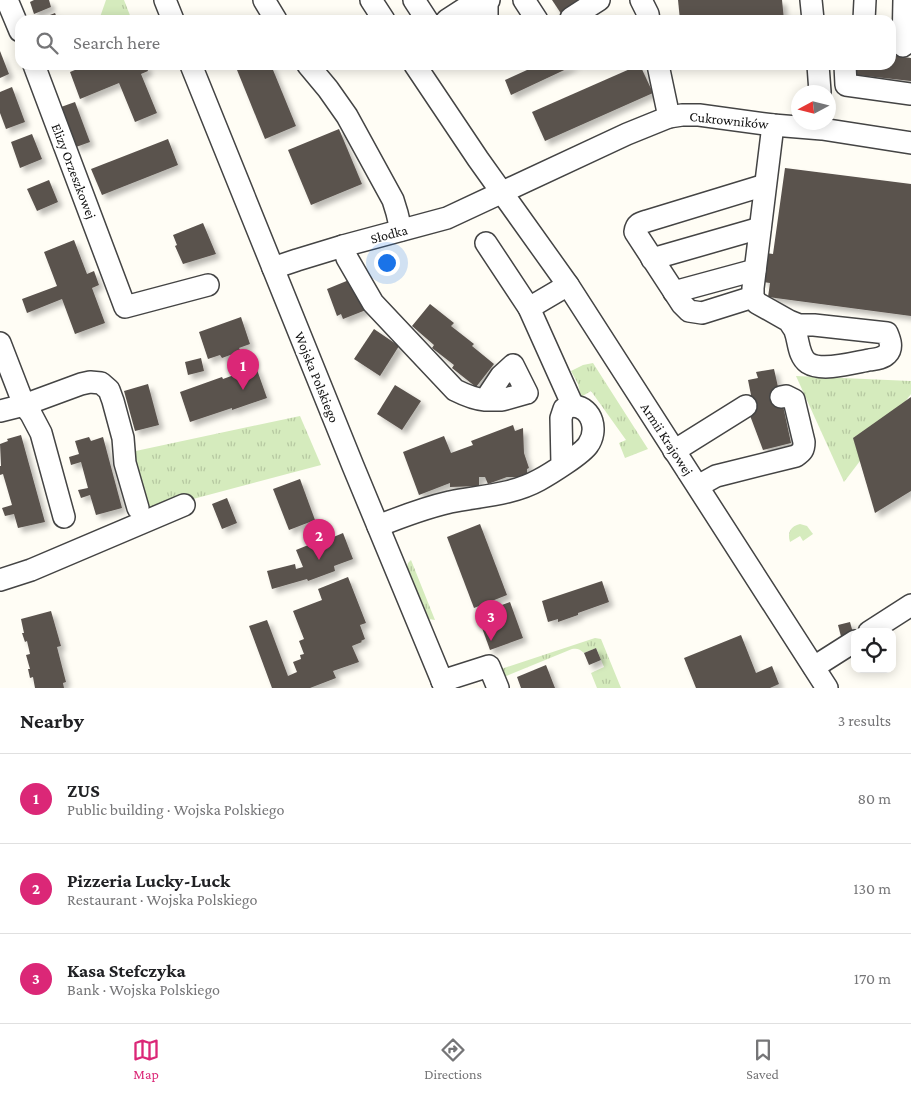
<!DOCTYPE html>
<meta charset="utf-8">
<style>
:root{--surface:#fff;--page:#f6f6f6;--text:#202124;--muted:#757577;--line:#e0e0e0;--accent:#db2777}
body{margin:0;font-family:"Crimson Pro",serif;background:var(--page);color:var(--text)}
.controls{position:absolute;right:15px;bottom:15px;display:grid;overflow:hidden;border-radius:10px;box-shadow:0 2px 12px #0003}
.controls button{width:45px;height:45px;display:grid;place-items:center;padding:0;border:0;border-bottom:1px solid var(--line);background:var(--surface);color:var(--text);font:25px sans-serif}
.compass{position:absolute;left:791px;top:85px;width:45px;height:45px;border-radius:50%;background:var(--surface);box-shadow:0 2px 12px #0003;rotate:263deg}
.you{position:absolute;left:386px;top:262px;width:18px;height:18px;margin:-12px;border:4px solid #fff;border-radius:50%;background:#1a73e8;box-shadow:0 0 0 8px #1a73e833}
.badge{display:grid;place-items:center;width:32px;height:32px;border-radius:50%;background:var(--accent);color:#fff;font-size:16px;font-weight:700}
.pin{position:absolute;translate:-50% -41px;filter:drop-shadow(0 1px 2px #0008)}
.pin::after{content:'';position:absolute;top:26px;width:18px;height:15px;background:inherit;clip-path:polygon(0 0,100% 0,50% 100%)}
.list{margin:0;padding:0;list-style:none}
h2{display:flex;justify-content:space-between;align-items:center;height:65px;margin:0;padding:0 20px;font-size:21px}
h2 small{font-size:16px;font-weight:400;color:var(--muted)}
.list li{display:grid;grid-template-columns:32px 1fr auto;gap:15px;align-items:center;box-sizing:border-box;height:90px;padding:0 20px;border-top:1px solid var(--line)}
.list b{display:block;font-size:19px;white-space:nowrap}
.list p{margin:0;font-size:16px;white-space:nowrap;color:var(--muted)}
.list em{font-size:16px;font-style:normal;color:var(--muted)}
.icon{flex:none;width:28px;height:28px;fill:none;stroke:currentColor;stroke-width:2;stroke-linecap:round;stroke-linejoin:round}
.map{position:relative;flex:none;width:911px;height:688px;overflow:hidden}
.search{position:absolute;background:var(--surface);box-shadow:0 2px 12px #0003;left:15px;right:15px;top:15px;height:55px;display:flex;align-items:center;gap:12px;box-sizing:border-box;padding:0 18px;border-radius:15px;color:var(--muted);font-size:19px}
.sheet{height:335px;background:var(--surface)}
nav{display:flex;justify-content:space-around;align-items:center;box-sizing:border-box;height:70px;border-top:1px solid var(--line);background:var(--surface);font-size:14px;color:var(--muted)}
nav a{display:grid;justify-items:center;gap:2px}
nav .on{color:var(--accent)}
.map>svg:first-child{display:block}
</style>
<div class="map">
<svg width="911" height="688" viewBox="0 0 911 688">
<defs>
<pattern id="grass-tufts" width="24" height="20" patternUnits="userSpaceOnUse" patternTransform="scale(1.25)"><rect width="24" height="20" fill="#d5ebbd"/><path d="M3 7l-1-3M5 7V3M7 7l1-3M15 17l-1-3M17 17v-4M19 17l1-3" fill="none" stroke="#b6c8a1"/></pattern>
<filter id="shadow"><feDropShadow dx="4.5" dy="4.5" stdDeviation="2.5" flood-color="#0004"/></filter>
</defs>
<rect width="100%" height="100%" fill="#fffdf5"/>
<!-- grass -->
<g fill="url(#grass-tufts)">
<path d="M 106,0 L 124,0 L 131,18 L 127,20 L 99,20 Z"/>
<path d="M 593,363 L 648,449 L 625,458 L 619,443 L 626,440 L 591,391 L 581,397 L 578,384 L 571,371 L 583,365 Z"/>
<path d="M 796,376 L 911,381 L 911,394 L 844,482 Z"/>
<path d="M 300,416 L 321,465 L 148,511 L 131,452 Z"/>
<path d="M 800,524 L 807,526 L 813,534 L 803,541 L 800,536 L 790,542 C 787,532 791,526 800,524 Z"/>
<path d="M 411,560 L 435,620 L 429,619 L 407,567 L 408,563 Z"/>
<path d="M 595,638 L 601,639 L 621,688 L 597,688 L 591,673 L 604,667 L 596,648 L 584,653 C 580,649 577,648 572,649 L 504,677 L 501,669 Z"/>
</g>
<!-- building -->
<g fill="#5a524d" filter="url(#shadow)">
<path d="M 34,0 L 49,0 L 51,7 L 34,14 L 30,2 Z"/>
<path d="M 552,0 L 584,0 L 562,15 Z"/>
<path d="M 678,0 L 782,0 L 784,20 L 680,20 Z"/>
<path d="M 55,13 L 58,20 L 37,20 Z"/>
<path d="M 0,51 L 9,74 L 0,78 Z"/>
<path d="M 891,55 L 911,58 L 911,81 L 857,75 L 857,65 L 891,65 Z"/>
<path d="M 87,65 L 146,65 L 148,71 L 141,74 L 157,113 L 135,122 L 119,83 L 80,99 L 70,72 Z"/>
<path d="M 235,65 L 271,65 L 296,126 L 265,139 Z"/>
<path d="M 538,65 L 575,65 L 511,95 L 505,80 Z"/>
<path d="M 639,65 L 640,65 L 653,93 L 545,141 L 532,112 Z"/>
<path d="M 12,87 L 25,122 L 6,129 L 0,113 L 0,92 Z"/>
<path d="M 75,102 L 90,142 L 76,147 L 61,107 Z"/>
<path d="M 339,129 L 362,184 L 311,205 L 288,150 Z"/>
<path d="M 32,134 L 42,159 L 20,168 L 11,142 Z"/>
<path d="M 168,139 L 178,165 L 102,195 L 91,169 Z"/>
<path d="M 785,168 L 911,184 L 911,316 L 768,297 L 770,283 L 763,282 L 766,253 L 773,254 Z"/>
<path d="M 49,180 L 58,202 L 37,211 L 27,189 Z"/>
<path d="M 203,223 L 216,254 L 183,264 L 175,246 L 177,245 L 173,235 Z"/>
<path d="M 74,240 L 87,274 L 94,271 L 99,285 L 92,288 L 105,323 L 75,334 L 62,299 L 27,313 L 22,299 L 57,286 L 44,252 Z"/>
<path d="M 349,280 L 355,293 L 359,292 L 366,310 L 343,319 L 341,314 L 337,316 L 327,289 Z"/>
<path d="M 430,304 L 454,323 L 451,326 L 474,344 L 472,346 L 494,364 L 476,387 L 452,368 L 454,365 L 432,348 L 434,345 L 412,326 Z"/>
<path d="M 241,317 L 250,344 L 239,348 L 241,351 L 222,358 L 220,355 L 208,359 L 199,332 Z"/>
<path d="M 374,329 L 399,346 L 380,376 L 354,359 Z"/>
<path d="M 201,358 L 204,371 L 188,375 L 185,362 Z"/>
<path d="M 256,367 L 267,398 L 232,410 L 232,408 L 190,422 L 180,392 L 222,377 L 223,379 Z"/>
<path d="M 774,369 L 778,387 L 772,388 L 779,387 L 791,443 L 763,450 L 743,397 L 751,395 L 748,380 L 758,378 L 756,372 Z"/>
<path d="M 148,384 L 159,425 L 135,431 L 124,391 Z"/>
<path d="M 395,385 L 421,401 L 402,430 L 377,414 Z"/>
<path d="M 911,397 L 911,491 L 875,513 L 853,438 Z"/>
<path d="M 513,425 L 515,431 L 523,428 L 524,453 L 529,468 L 527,469 L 527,477 L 507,477 L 488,484 L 485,477 L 479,477 L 479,486 L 450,487 L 450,483 L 419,495 L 403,452 L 444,436 L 451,453 L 473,445 L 471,441 Z"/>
<path d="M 21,435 L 45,522 L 18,528 L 14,514 L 5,516 L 2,508 L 12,505 L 3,474 L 0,475 L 0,466 L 1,466 L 0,444 L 8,441 L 7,439 Z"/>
<path d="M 89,437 L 91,441 L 103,437 L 122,508 L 96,515 L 90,495 L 81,498 L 78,490 L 88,488 L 81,462 L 71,465 L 69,457 L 79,454 L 75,441 Z"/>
<path d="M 300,479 L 315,520 L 289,530 L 273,489 Z"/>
<path d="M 227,498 L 237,523 L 222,529 L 212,504 Z"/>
<path d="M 480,524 L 507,595 L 474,608 L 447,537 Z"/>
<path d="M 343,533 L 353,559 L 334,566 L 335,571 L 308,581 L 307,579 L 272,589 L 267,571 L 295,564 L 296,569 L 303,567 L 296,550 L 323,539 L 324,541 Z"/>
<path d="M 348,577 L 366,623 L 360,625 L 365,639 L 361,641 L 362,642 L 352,646 L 359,662 L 333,671 L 336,678 L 310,688 L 272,688 L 249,626 L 267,620 L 288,676 L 297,672 L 293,662 L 301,659 L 300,655 L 304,654 L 299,641 L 304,639 L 293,611 L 322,600 L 318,589 Z"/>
<path d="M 602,581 L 609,602 L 578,613 L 578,615 L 558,622 L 558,619 L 548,622 L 542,601 Z"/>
<path d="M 510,602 L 523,638 L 490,650 L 477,614 Z"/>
<path d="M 51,611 L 61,646 L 57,647 L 66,682 L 63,683 L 64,688 L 35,688 L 33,677 L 30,678 L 28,669 L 30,669 L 26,655 L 30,654 L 27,641 L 25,642 L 22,633 L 24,633 L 21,619 Z"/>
<path d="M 850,622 L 855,640 L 843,644 L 838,625 Z"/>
<path d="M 741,635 L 756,673 L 772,666 L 779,684 L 770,688 L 696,688 L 684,658 Z"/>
<path d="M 596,648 L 601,660 L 589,665 L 584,653 Z"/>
<path d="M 546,665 L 555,688 L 521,688 L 517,677 Z"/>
</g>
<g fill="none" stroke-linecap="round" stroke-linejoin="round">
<defs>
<g id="minor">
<path d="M 7,0 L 20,31"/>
<path d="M 165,0 L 173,20"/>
<path d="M 264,0 L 276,20"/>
<path d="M 371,0 L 384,20"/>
<path d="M 414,0 L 427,20"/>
<path d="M 524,0 L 537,20"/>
<path d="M 641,0 L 648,14 L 649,20"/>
<path d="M 811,0 L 813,20"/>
<path d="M 571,18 L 599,0"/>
<path d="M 447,20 L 475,2 L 487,2 L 489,0"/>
<path d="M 480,20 L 487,15 L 487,2"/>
<path d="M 864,20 L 865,0"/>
<path d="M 903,46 L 904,0"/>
<path d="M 34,65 L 125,307 L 208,285"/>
<path d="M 191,65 L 353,466 L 445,688"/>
<path d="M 308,65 L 328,89 L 347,116 L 393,200 L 397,213 L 401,230"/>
<path d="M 415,65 L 478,159 L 568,285 L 827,688"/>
<path d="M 658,65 L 669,117"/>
<path d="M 818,65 L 820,92"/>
<path d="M 845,65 L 846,85 L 911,94"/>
<path d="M 773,125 L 753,288 L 753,297 L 757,303 L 789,321 L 799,325 L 814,325 L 887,333 C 890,340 893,348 887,354 C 882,359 875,359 869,360 C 853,363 822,372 808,363 C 798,356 799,341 795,331 C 794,328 791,325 789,321"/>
<path d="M 486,243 L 529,308 L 573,406"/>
<path d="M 343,246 L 347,258 L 373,303 L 455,390 C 465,395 474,399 485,400 L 501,376 L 513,365 L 527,393 L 502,400 L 485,400"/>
<path d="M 652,259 L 760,228"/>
<path d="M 273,268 L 297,260 L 343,246 L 447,218 L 627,134 L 669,117 L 682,115 L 699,115 L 773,125 L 822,129 L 911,143"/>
<path d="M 674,292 L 755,270"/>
<path d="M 753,297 L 702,313 L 689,311 L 682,304 L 635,232 C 636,224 640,223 647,221 L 765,185"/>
<path d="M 529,308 L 568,285"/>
<path d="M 0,343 L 24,405 L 31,414 L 41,433 L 64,517"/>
<path d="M 0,411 L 24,405 L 81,384 L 90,382 L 101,383 L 109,390 L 113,401 L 123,438 L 125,463 L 138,508"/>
<path d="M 674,451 L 746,406"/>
<path d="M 698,486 L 716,476 L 796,456 C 802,452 804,450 804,442 L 794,400 L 786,396 L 781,397"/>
<path d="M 378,526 C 403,516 424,508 450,502 C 480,496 512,495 539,480 C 550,474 582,454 588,445 C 598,431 593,408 574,406 C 571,406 567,408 564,409 L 561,418 L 562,465"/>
<path d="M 0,580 L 31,570 L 184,505"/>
<path d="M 869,632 L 911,605"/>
<path d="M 814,667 L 855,641"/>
<path d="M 442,681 L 489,666 L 498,688"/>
</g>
</defs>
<!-- minor casing -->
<use href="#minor" stroke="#444" stroke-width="24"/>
<!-- minor -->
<use href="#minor" stroke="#fff" stroke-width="21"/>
</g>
<g text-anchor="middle" stroke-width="5" stroke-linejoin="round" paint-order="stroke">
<!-- street labels -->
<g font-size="14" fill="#111" stroke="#fff">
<text transform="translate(729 120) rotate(6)" y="5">Cukrowników</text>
<text transform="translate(74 171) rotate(69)" y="5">Elizy Orzeszkowej</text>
<text transform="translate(389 234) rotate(-15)" y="5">Słodka</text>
<text transform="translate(317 377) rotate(68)" y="5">Wojska Polskiego</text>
<text transform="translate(667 439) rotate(57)" y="5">Armii Krajowej</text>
</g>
</g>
</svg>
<div class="controls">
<button><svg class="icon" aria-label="locate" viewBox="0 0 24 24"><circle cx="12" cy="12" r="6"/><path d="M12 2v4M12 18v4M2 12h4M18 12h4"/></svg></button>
</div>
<svg class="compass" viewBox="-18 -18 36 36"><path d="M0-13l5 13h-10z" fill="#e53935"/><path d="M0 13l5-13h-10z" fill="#757577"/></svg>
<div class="you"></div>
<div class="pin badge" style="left:243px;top:390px">1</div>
<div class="pin badge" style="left:319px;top:560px">2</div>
<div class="pin badge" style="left:491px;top:641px">3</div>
<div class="search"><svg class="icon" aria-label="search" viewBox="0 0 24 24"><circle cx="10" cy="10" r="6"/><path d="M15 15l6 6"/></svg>Search here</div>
</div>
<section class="sheet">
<h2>Nearby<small>3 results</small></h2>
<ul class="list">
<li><span class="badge">1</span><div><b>ZUS</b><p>Public building · Wojska Polskiego</p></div><em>80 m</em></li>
<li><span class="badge">2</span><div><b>Pizzeria Lucky-Luck</b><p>Restaurant · Wojska Polskiego</p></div><em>130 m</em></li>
<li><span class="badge">3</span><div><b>Kasa Stefczyka</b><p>Bank · Wojska Polskiego</p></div><em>170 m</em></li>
</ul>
</section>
<nav>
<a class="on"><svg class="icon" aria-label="map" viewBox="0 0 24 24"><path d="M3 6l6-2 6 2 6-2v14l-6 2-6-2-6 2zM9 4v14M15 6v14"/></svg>Map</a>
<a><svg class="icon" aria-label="directions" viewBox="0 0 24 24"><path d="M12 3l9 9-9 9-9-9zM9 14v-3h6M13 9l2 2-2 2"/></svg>Directions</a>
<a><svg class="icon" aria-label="saved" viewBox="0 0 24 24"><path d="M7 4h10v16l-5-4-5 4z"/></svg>Saved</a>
</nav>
